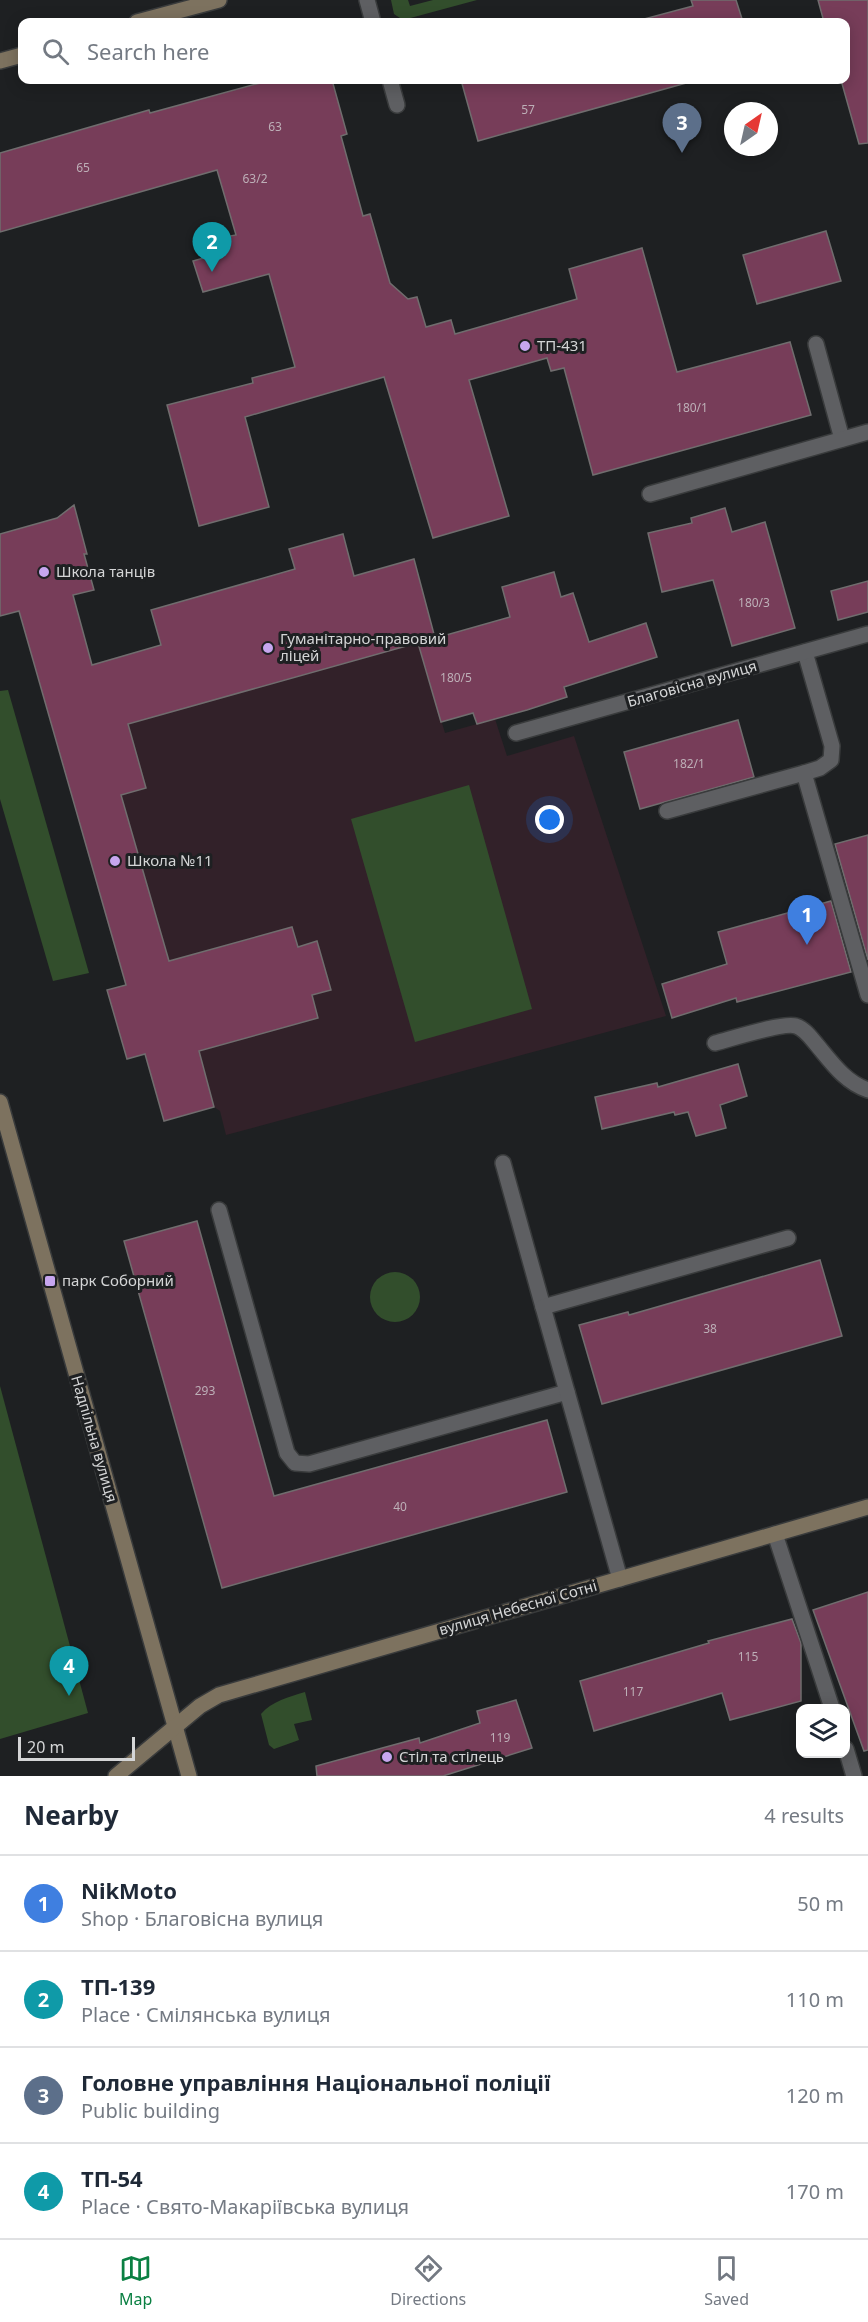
<!DOCTYPE html>
<meta charset="utf-8">
<style>
:root{--surface:#fff;--page:#f2f2f3;--text:#1f2937;--muted:#747a83;--line:#e0e1e3;--accent:#0b8043}
body{margin:0;font-family:"Noto Sans",sans-serif;background:var(--page);color:var(--text)}
.controls{position:absolute;right:18px;bottom:18px;display:grid;overflow:hidden;border-radius:12px;box-shadow:0 3px 15px #0003}
.controls button{width:54px;height:54px;display:grid;place-items:center;padding:0;border:0;border-bottom:2px solid var(--line);background:var(--surface);color:var(--text);font:30px sans-serif}
.compass{position:absolute;left:724px;top:102px;width:54px;height:54px;border-radius:50%;background:var(--surface);box-shadow:0 3px 15px #0003;rotate:34deg}
.scale{position:absolute;left:18px;bottom:15px;width:117px;box-sizing:border-box;padding-left:6px;border:3px solid #d4d5d6;border-top:0;font-size:16px;line-height:21px;white-space:nowrap;color:#d4d5d6;-webkit-text-stroke:4px #1e2022;paint-order:stroke}
.you{position:absolute;left:550px;top:820px;width:21px;height:21px;margin:-15px;border:4px solid #fff;border-radius:50%;background:#1a73e8;box-shadow:0 0 0 9px #1a73e833}
.badge{display:grid;place-items:center;width:39px;height:39px;border-radius:50%;background:var(--accent);color:#fff;font-size:20px;font-weight:700}
.pin{position:absolute;translate:-50% -50px;filter:drop-shadow(0 2px 3px #0008)}
.pin::after{content:'';position:absolute;top:32px;width:21px;height:18px;background:inherit;clip-path:polygon(0 0,100% 0,50% 100%)}
.list{margin:0;padding:0;list-style:none}
h2{display:flex;justify-content:space-between;align-items:center;height:78px;margin:0;padding:0 24px;font-size:26px}
h2 small{font-size:20px;font-weight:400;color:var(--muted)}
.list li{display:grid;grid-template-columns:39px 1fr auto;gap:18px;align-items:center;box-sizing:border-box;height:96px;padding:0 24px;border-top:2px solid var(--line)}
.list b{display:block;font-size:22px;white-space:nowrap}
.list p{margin:0;font-size:20px;white-space:nowrap;color:var(--muted)}
.list em{font-size:20px;font-style:normal;color:var(--muted)}
.icon{flex:none;width:33px;height:33px;fill:none;stroke:currentColor;stroke-width:2;stroke-linecap:round;stroke-linejoin:round}
.map{position:relative;flex:none;width:868px;height:1776px;overflow:hidden}
.search{position:absolute;background:var(--surface);box-shadow:0 3px 15px #0003;left:18px;right:18px;top:18px;height:66px;display:flex;align-items:center;gap:15px;box-sizing:border-box;padding:0 21px;border-radius:12px;color:var(--muted);font-size:22px}
.sheet{height:462px;background:var(--surface)}
nav{display:flex;justify-content:space-around;align-items:center;box-sizing:border-box;height:84px;border-top:2px solid var(--line);background:var(--surface);font-size:16px;color:var(--muted)}
nav a{display:grid;justify-items:center;gap:3px}
nav .on{color:var(--accent)}
.map>svg:first-child{display:block}
</style>
<div class="map">
<svg width="868" height="1776" viewBox="0 0 868 1776">
<rect width="100%" height="100%" fill="#1e2022"/>
<!-- education -->
<path fill="#322129" d="M 343,534 L 355,576 L 403,562 L 412,592 L 422,590 L 428,610 L 413,614 L 418,643 L 445,733 L 495,719 L 507,756 L 574,736 L 666,1016 L 226,1135 L 220,1111 L 214,1107 L 164,1121 L 145,1054 L 127,1059 L 107,990 L 125,985 L 35,666 L 88,651 L 92,664 L 161,645 L 151,610 L 294,569 L 289,549 Z"/>
<!-- green -->
<g fill="#324e2c">
<path d="M 391,0 L 408,0 L 410,6 L 433,0 L 477,0 L 403,20 L 394,14 Z"/>
<path d="M 8,690 L 89,973 L 53,981 L 0,799 L 0,691 Z"/>
<path d="M 469,785 L 532,1009 L 415,1042 L 351,819 Z"/>
<circle cx="395" cy="1297" r="25"/>
<path d="M 0,1386 L 88,1713 L 0,1739 Z"/>
<path d="M 305,1692 L 312,1720 L 294,1724 L 299,1740 L 274,1749 L 269,1745 L 261,1714 C 272,1701 289,1697 305,1692 Z"/>
</g>
<!-- building -->
<g fill="#773d59" stroke="#706d6e" stroke-width="1.5">
<path d="M 691,0 L 736,0 L 743,22 L 633,22 L 693,6 Z"/>
<path d="M 818,0 L 868,0 L 868,143 L 859,144 L 841,80 L 846,80 L 846,22 L 824,22 Z"/>
<path d="M 271,80 L 332,80 L 347,134 L 341,136 L 363,216 L 370,214 L 390,283 L 408,299 L 417,297 L 426,327 L 451,320 L 455,334 L 577,299 L 569,269 L 642,248 L 677,372 L 790,342 L 811,415 L 593,475 L 564,368 L 551,371 L 547,358 L 469,380 L 509,516 L 433,538 L 384,377 L 245,417 L 269,507 L 199,526 L 167,405 L 253,383 L 252,378 L 295,367 L 269,274 L 203,292 L 193,261 L 221,253 L 219,238 L 236,235 L 217,170 L 0,232 L 0,153 L 149,110 L 150,113 Z"/>
<path d="M 461,80 L 697,80 L 478,141 Z"/>
<path d="M 826,231 L 841,281 L 757,304 L 743,255 Z"/>
<path d="M 74,505 L 87,554 L 84,554 L 94,590 L 73,595 L 92,665 L 161,645 L 151,610 L 295,569 L 289,549 L 343,534 L 354,576 L 414,559 L 435,638 L 128,724 L 146,788 L 121,795 L 169,961 L 292,927 L 298,947 L 317,941 L 331,990 L 312,995 L 318,1018 L 199,1051 L 214,1107 L 164,1121 L 145,1054 L 127,1059 L 107,990 L 126,985 L 19,611 L 0,616 L 0,534 L 57,518 Z"/>
<path d="M 725,508 L 732,532 L 765,522 L 795,628 L 732,646 L 713,580 L 662,592 L 648,533 L 692,523 L 691,518 Z"/>
<path d="M 554,572 L 561,597 L 573,593 L 589,642 L 646,623 L 657,657 L 564,687 L 567,697 L 527,710 L 477,724 L 473,713 L 441,722 L 418,643 L 510,617 L 502,587 Z"/>
<path d="M 868,581 L 868,612 L 838,620 L 831,591 Z"/>
<path d="M 738,720 L 754,777 L 640,809 L 624,752 Z"/>
<path d="M 868,835 L 868,960 L 835,844 Z"/>
<path d="M 831,901 L 851,972 L 737,1002 L 736,998 L 672,1018 L 662,984 L 727,964 L 718,932 Z"/>
<path d="M 738,1064 L 747,1096 L 720,1105 L 726,1128 L 696,1136 L 688,1112 L 675,1115 L 674,1112 L 602,1129 L 595,1097 L 657,1083 L 658,1087 Z"/>
<path d="M 197,1221 L 274,1496 L 547,1420 L 567,1492 L 222,1588 L 124,1241 Z"/>
<path d="M 820,1260 L 842,1336 L 602,1404 L 579,1325 L 628,1312 L 629,1315 Z"/>
<path d="M 868,1592 L 868,1750 L 864,1751 L 813,1610 Z"/>
<path d="M 792,1619 L 801,1643 L 801,1701 L 730,1720 L 722,1693 L 594,1731 L 580,1681 L 709,1643 L 708,1641 Z"/>
<path d="M 516,1700 L 532,1748 L 443,1776 L 317,1776 L 316,1766 L 419,1738 L 420,1743 L 480,1723 L 477,1711 Z"/>
</g>
<g fill="none" stroke-linecap="round" stroke-linejoin="round">
<defs>
<g id="service">
<path d="M 367,0 L 373,22"/>
<path d="M 390,80 L 397,105"/>
<path d="M 816,344 L 842,439"/>
<path d="M 650,494 L 868,432"/>
<path d="M 804,773 L 820,768 L 831,760 L 832,746 L 805,652"/>
<path d="M 667,811 L 804,773 L 868,995"/>
<path d="M 715,1043 C 731,1039 783,1022 796,1026 C 805,1029 811,1038 817,1045 C 832,1063 845,1082 868,1090"/>
<path d="M 503,1163 L 543,1307"/>
<path d="M 219,1210 L 287,1453 L 295,1463 L 309,1464 L 567,1392"/>
<path d="M 620,1579 L 543,1307 L 788,1238"/>
</g>
<g id="minor">
<path d="M 516,733 L 868,634"/>
<path d="M 775,1534 L 832,1708"/>
<path d="M 846,1749 L 854,1776"/>
</g>
<g id="secondary">
<path d="M 137,22 L 219,0"/>
<path d="M 0,61 L 22,55"/>
<path d="M 0,1102 L 189,1776"/>
<path d="M 116,1776 L 200,1706 L 219,1695 L 868,1507"/>
</g>
</defs>
<!-- service casing -->
<use href="#service" stroke="#393b3c" stroke-width="18"/>
<!-- minor casing -->
<use href="#minor" stroke="#393b3c" stroke-width="18"/>
<!-- secondary casing -->
<use href="#secondary" stroke="#393b3c" stroke-width="18"/>
<!-- service -->
<use href="#service" stroke="#5e5f62" stroke-width="15"/>
<!-- minor -->
<use href="#minor" stroke="#5e5f62" stroke-width="15"/>
<!-- secondary -->
<use href="#secondary" stroke="#7d725f" stroke-width="15"/>
</g>
<!-- markers -->
<g fill="#c7a6ef" stroke="#1e2022" stroke-width="2">
<circle cx="525" cy="346" r="6"/>
<circle cx="44" cy="572" r="6"/>
<circle cx="268" cy="648" r="6"/>
<circle cx="115" cy="861" r="6"/>
<rect x="44" y="1275" width="12" height="12" rx="3"/>
<circle cx="387" cy="1757" r="6"/>
</g>
<g text-anchor="middle" stroke-width="6" stroke-linejoin="round" paint-order="stroke">
<!-- number labels -->
<g font-size="12" fill="#bdafb7">
<text x="528" y="114">57</text>
<text x="275" y="131">63</text>
<text x="83" y="172">65</text>
<text x="255" y="183">63/2</text>
<text x="692" y="412">180/1</text>
<text x="754" y="607">180/3</text>
<text x="456" y="682">180/5</text>
<text x="689" y="768">182/1</text>
<text x="710" y="1333">38</text>
<text x="205" y="1395">293</text>
<text x="400" y="1511">40</text>
<text x="748" y="1661">115</text>
<text x="633" y="1696">117</text>
<text x="500" y="1742">119</text>
</g>
<!-- poi labels -->
<g font-size="15" fill="#d4d5d6" stroke="#1e2022" text-anchor="start">
<text x="537" y="351">ТП-431</text>
<text x="56" y="577">Школа танців</text>
<text x="280" y="644">Гуманітарно-правовий<tspan x="280" dy="17">ліцей</tspan></text>
<text x="127" y="866">Школа №11</text>
<text x="62" y="1286">парк Соборний</text>
<text x="399" y="1762">Стіл та стілець</text>
</g>
<!-- street labels -->
<g font-size="15" fill="#d4d5d6" stroke="#1e2022">
<text transform="translate(692 684) rotate(-16)" y="5">Благовісна вулиця</text>
<text transform="translate(94 1439) rotate(74)" y="5">Надпільна вулиця</text>
<text transform="translate(518 1608) rotate(-16)" y="5">вулиця Небесної Сотні</text>
</g>
</g>
</svg>
<div class="controls">
<button><svg class="icon" aria-label="layers" viewBox="0 0 24 24"><path d="M12 4l9 5-9 5-9-5zM3 14l9 5 9-5"/></svg></button>
</div>
<svg class="compass" viewBox="-18 -18 36 36"><path d="M0-13l5 13h-10z" fill="#e53935"/><path d="M0 13l5-13h-10z" fill="#747a83"/></svg>
<div class="scale">20 m</div>
<div class="you"></div>
<div class="pin badge" style="left:807px;top:945px;background:#3f7fe0">1</div>
<div class="pin badge" style="left:212px;top:272px;background:#0f9aa8">2</div>
<div class="pin badge" style="left:682px;top:153px;background:#5c6f8a">3</div>
<div class="pin badge" style="left:69px;top:1696px;background:#0f9aa8">4</div>
<div class="search"><svg class="icon" aria-label="search" viewBox="0 0 24 24"><circle cx="10" cy="10" r="6"/><path d="M15 15l6 6"/></svg>Search here</div>
</div>
<section class="sheet">
<h2>Nearby<small>4 results</small></h2>
<ul class="list">
<li><span class="badge" style="background:#3f7fe0">1</span><div><b>NikMoto</b><p>Shop · Благовісна вулиця</p></div><em>50 m</em></li>
<li><span class="badge" style="background:#0f9aa8">2</span><div><b>ТП-139</b><p>Place · Смілянська вулиця</p></div><em>110 m</em></li>
<li><span class="badge" style="background:#5c6f8a">3</span><div><b>Головне управління Національної поліції</b><p>Public building</p></div><em>120 m</em></li>
<li><span class="badge" style="background:#0f9aa8">4</span><div><b>ТП-54</b><p>Place · Свято-Макаріївська вулиця</p></div><em>170 m</em></li>
</ul>
</section>
<nav>
<a class="on"><svg class="icon" aria-label="map" viewBox="0 0 24 24"><path d="M3 6l6-2 6 2 6-2v14l-6 2-6-2-6 2zM9 4v14M15 6v14"/></svg>Map</a>
<a><svg class="icon" aria-label="directions" viewBox="0 0 24 24"><path d="M12 3l9 9-9 9-9-9zM9 14v-3h6M13 9l2 2-2 2"/></svg>Directions</a>
<a><svg class="icon" aria-label="saved" viewBox="0 0 24 24"><path d="M7 4h10v16l-5-4-5 4z"/></svg>Saved</a>
</nav>
